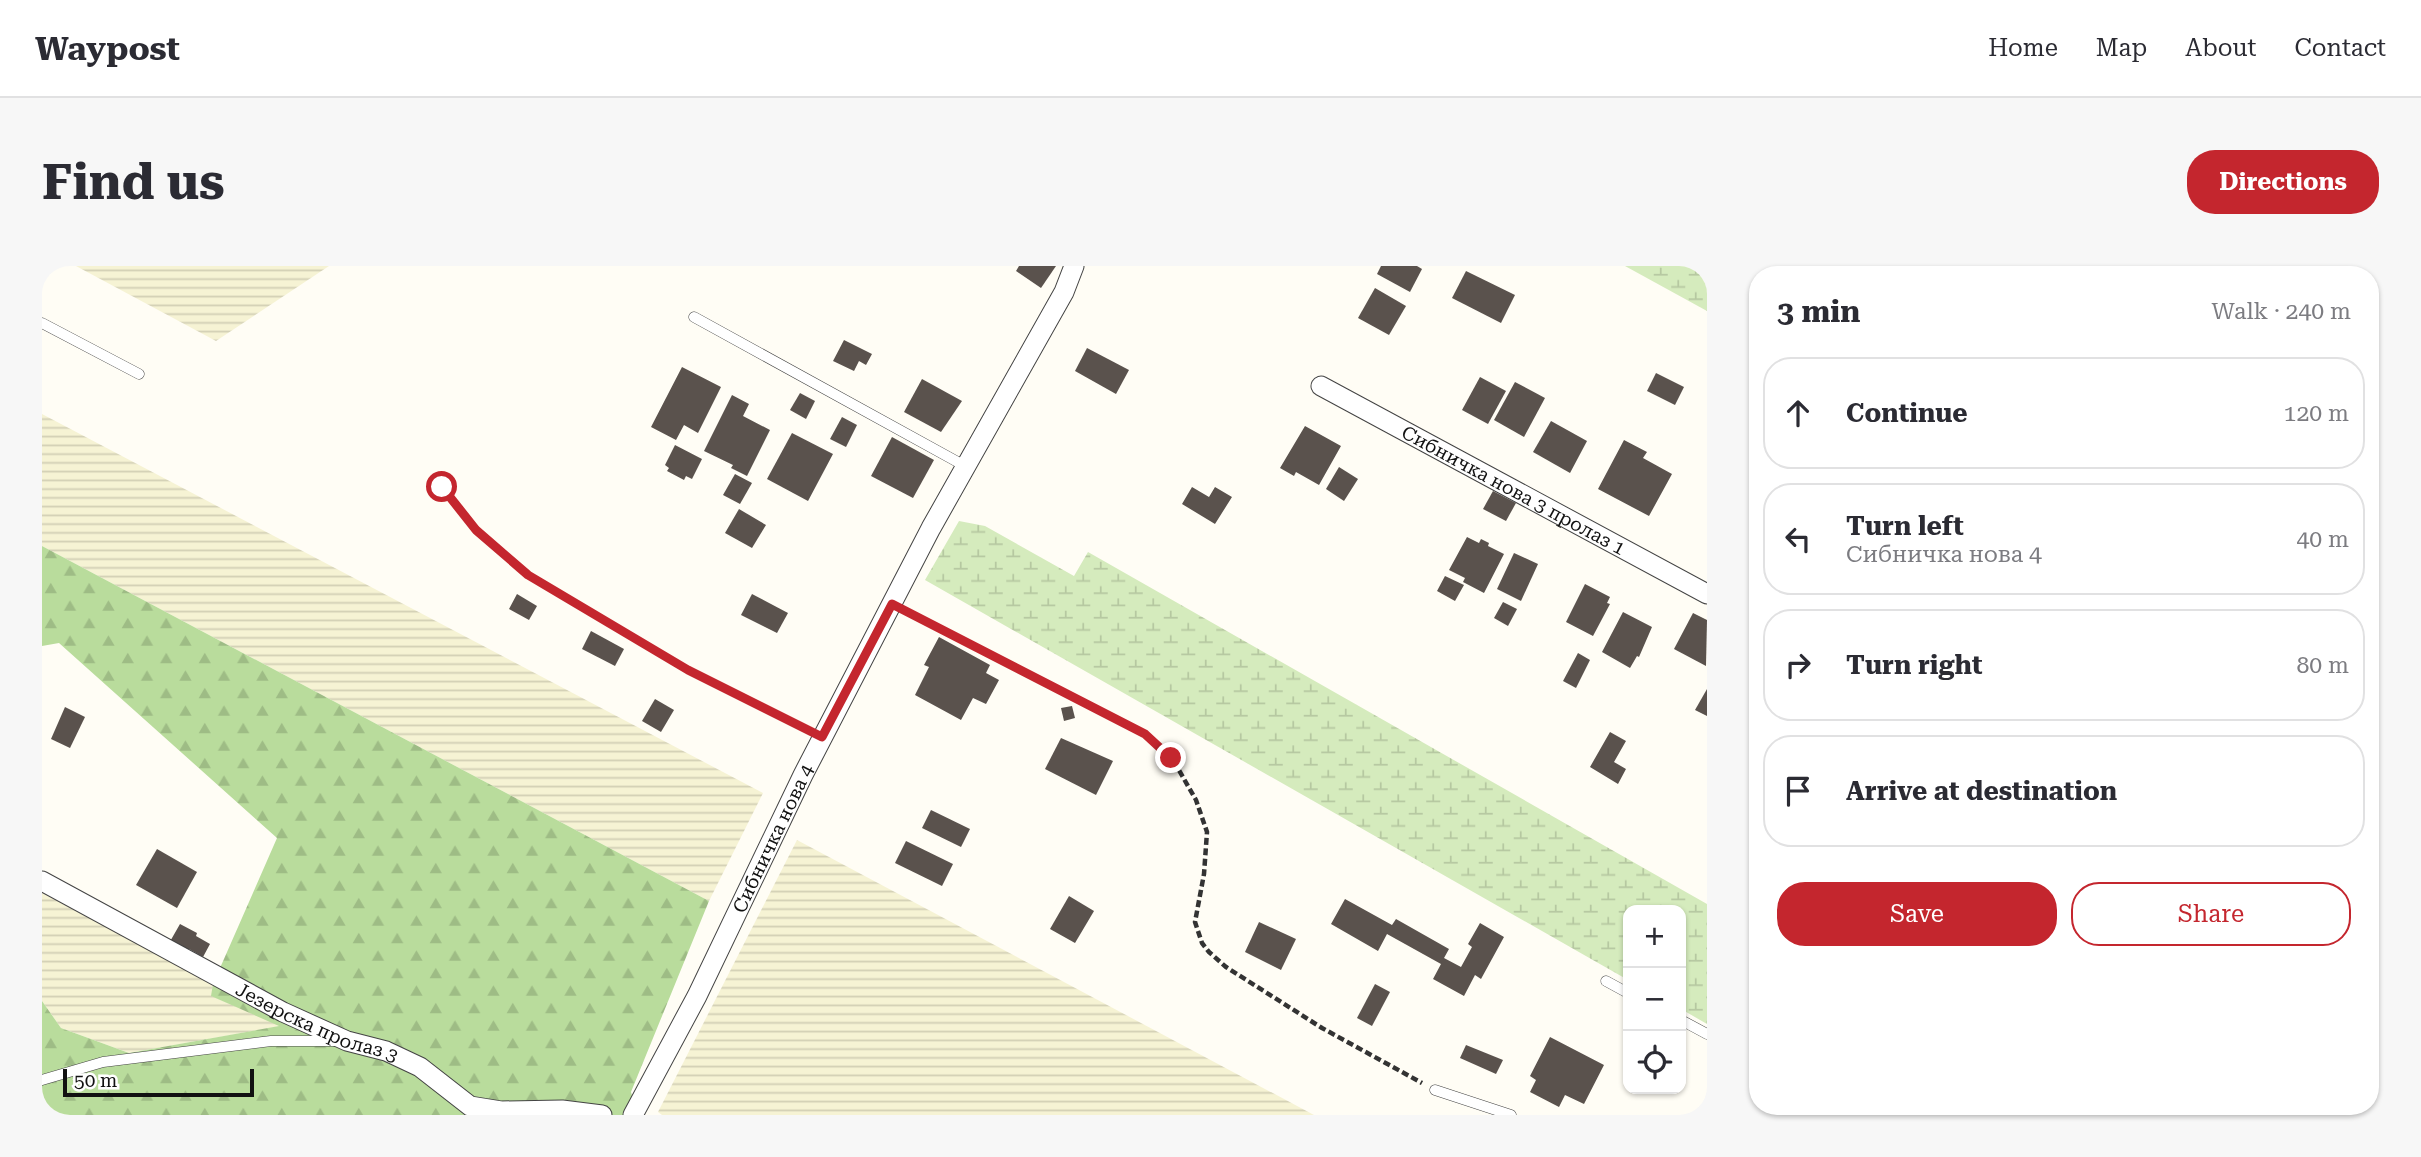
<!DOCTYPE html>
<meta charset="utf-8">
<style>
:root{--surface:#fff;--page:#f7f7f7;--text:#2b2b33;--muted:#7c7c81;--line:#e1e1e2;--accent:#c4262e}
body{margin:0;font-family:"Roboto Serif",serif;background:var(--page);color:var(--text)}
.controls{position:absolute;right:21px;bottom:21px;display:grid;overflow:hidden;border-radius:14px;box-shadow:0 2px 5px #0004}
.controls button{width:63px;height:63px;display:grid;place-items:center;padding:0;border:0;border-bottom:2px solid var(--line);background:var(--surface);color:var(--text);font:35px sans-serif}
.scale{position:absolute;left:21px;bottom:18px;width:191px;box-sizing:border-box;padding-left:7px;border:4px solid #111;border-top:0;font-size:19px;line-height:24px;white-space:nowrap;color:#111;-webkit-text-stroke:5px #fff;paint-order:stroke}
.stop{position:absolute;width:21px;height:21px;margin:-16px;border:5px solid #c4262e;border-radius:50%;background:#fff}
.stop.end{background:#c4262e;border-color:#fff;box-shadow:0 2px 7px #0008}
.list{margin:0;padding:0;list-style:none}
h2{display:flex;justify-content:space-between;align-items:center;height:91px;margin:0;padding:0 28px;font-size:30px}
h2 small{font-size:23px;font-weight:400;color:var(--muted)}
.list li{display:grid;grid-template-columns:46px 1fr auto;gap:21px;align-items:center;box-sizing:border-box;height:112px;margin:0 14px 14px;padding:0 14px;border:2px solid var(--line);border-radius:28px}
.list b{display:block;font-size:26px;white-space:nowrap}
.list p{margin:0;font-size:23px;white-space:nowrap;color:var(--muted)}
.list em{font-size:23px;font-style:normal;color:var(--muted)}
.actions{display:flex;gap:14px;padding:21px 28px}
.actions a{flex:1;padding:16px 0;border:2px solid var(--accent);border-radius:28px;text-align:center;font-size:24px;color:var(--accent)}
.actions .main{background:var(--accent);color:#fff}
.icon{flex:none;width:38px;height:38px;fill:none;stroke:currentColor;stroke-width:2;stroke-linecap:round;stroke-linejoin:round}
.map{position:relative;flex:none;width:1665px;height:849px;overflow:hidden;border-radius:28px}
header{display:flex;align-items:center;gap:42px;box-sizing:border-box;height:98px;padding:0 35px;background:var(--surface);border-bottom:2px solid var(--line)}
header strong{font-size:33px}
nav{display:flex;gap:38px;margin-inline-start:auto;font-size:24px}
.intro{display:flex;align-items:center;justify-content:space-between;box-sizing:border-box;height:168px;padding:0 42px}
h1{margin:0;font-size:49px}
.button{padding:18px 32px;border-radius:28px;background:var(--accent);color:#fff;font-size:24px;font-weight:700}
main{display:flex;gap:42px;padding:0 42px}
aside{flex:1;background:var(--surface);border-radius:28px;box-shadow:0 2px 5px #0004}
.map>svg:first-child{display:block}
</style>
<header>
<strong>Waypost</strong>
<nav><a>Home</a><a>Map</a><a>About</a><a>Contact</a></nav>
</header>
<div class="intro"><h1>Find us</h1><a class="button">Directions</a></div>
<main>
<div class="map">
<svg width="1665" height="849" viewBox="0 0 1665 849">
<defs>
<pattern id="farmland-rules" width="6" height="5" patternUnits="userSpaceOnUse" patternTransform="scale(1.75)"><rect width="6" height="5" fill="#f6f3d4"/><path d="M0 2.5h6" fill="none" stroke="#d2cfb5"/></pattern>
<pattern id="forest-firs" width="22" height="20" patternUnits="userSpaceOnUse" patternTransform="scale(1.75)"><rect width="22" height="20" fill="#b9dc9c"/><path d="M5 1l3.5 6h-7zM16 11l3.5 6h-7z" fill="#9ebc85"/></pattern>
<pattern id="wetland-marsh" width="20" height="14" patternUnits="userSpaceOnUse" patternTransform="scale(1.75)"><rect width="20" height="14" fill="#d5ebbd"/><path d="M1 5h8M5 5V1M11 12h8M15 12V8" fill="none" stroke="#b6c8a1"/></pattern>
</defs>
<rect width="100%" height="100%" fill="#fffdf5"/>
<!-- farmland -->
<g fill="url(#farmland-rules)">
<path d="M 34,0 L 287,0 L 174,75 Z"/>
<path d="M 0,148 L 721,527 L 667,635 L 0,280 Z"/>
<path d="M 755,574 L 1272,849 L 620,849 L 616,846 Z"/>
<path d="M 0,627 L 171,718 L 170,730 L 239,760 L 87,787 L 19,762 L 0,735 Z"/>
</g>
<!-- forest -->
<path fill="url(#forest-firs)" d="M 0,280 L 667,635 L 589,826 L 596,849 L 0,849 L 0,735 L 19,762 L 87,787 L 237,760 L 169,730 L 171,718 L 235,572 L 17,377 L 0,380 Z"/>
<!-- wetland -->
<g fill="url(#wetland-marsh)">
<path d="M 1583,0 L 1665,0 L 1665,45 Z"/>
<path d="M 917,255 L 943,260 L 1032,310 L 1046,286 L 1665,638 L 1665,758 L 1639,743 L 1639,644 L 1586,644 L 1586,714 L 883,314 Z"/>
</g>
<!-- building -->
<g fill="#5a524d">
<path d="M 977,0 L 1014,0 L 999,22 L 974,5 Z"/>
<path d="M 1339,0 L 1375,0 L 1380,3 L 1368,26 L 1335,8 Z"/>
<path d="M 1424,5 L 1473,29 L 1459,57 L 1410,32 Z"/>
<path d="M 1333,22 L 1364,40 L 1347,69 L 1316,52 Z"/>
<path d="M 802,74 L 830,88 L 824,99 L 817,95 L 812,105 L 791,95 Z"/>
<path d="M 1045,82 L 1087,104 L 1074,128 L 1033,105 Z"/>
<path d="M 640,101 L 679,121 L 656,167 L 642,159 L 634,174 L 609,161 Z"/>
<path d="M 1614,107 L 1642,121 L 1633,139 L 1605,125 Z"/>
<path d="M 1438,111 L 1464,125 L 1446,158 L 1420,144 Z"/>
<path d="M 880,113 L 920,135 L 899,166 L 862,146 Z"/>
<path d="M 1473,116 L 1503,132 L 1482,171 L 1452,154 Z"/>
<path d="M 758,127 L 773,135 L 764,153 L 748,144 Z"/>
<path d="M 690,129 L 707,138 L 701,150 L 728,164 L 705,210 L 689,202 L 691,199 L 662,185 Z"/>
<path d="M 800,151 L 815,159 L 804,181 L 788,173 Z"/>
<path d="M 1509,155 L 1545,175 L 1528,207 L 1491,186 Z"/>
<path d="M 1263,160 L 1299,180 L 1277,219 L 1254,206 L 1252,210 L 1238,202 Z"/>
<path d="M 750,167 L 791,188 L 766,235 L 725,213 Z"/>
<path d="M 850,171 L 892,194 L 871,232 L 829,210 Z"/>
<path d="M 1582,174 L 1605,186 L 1601,192 L 1630,208 L 1607,250 L 1556,223 Z"/>
<path d="M 633,179 L 660,193 L 650,213 L 644,210 L 642,214 L 625,205 L 627,202 L 623,199 Z"/>
<path d="M 1297,201 L 1316,213 L 1302,235 L 1284,223 Z"/>
<path d="M 693,208 L 710,217 L 698,238 L 681,229 Z"/>
<path d="M 1150,221 L 1167,231 L 1173,221 L 1190,231 L 1173,258 L 1140,238 Z"/>
<path d="M 1451,225 L 1474,237 L 1464,255 L 1441,243 Z"/>
<path d="M 697,243 L 724,259 L 710,282 L 683,267 Z"/>
<path d="M 1425,271 L 1437,277 L 1439,273 L 1447,277 L 1446,280 L 1462,288 L 1442,327 L 1421,316 L 1423,312 L 1407,304 Z"/>
<path d="M 1472,287 L 1496,298 L 1479,335 L 1455,323 Z"/>
<path d="M 1403,310 L 1422,319 L 1413,335 L 1395,325 Z"/>
<path d="M 1543,318 L 1568,331 L 1565,337 L 1568,338 L 1551,370 L 1524,356 Z"/>
<path d="M 475,328 L 495,340 L 487,354 L 467,343 Z"/>
<path d="M 710,328 L 746,347 L 735,367 L 699,349 Z"/>
<path d="M 1461,336 L 1475,343 L 1466,360 L 1452,352 Z"/>
<path d="M 1581,346 L 1610,361 L 1597,391 L 1595,390 L 1588,402 L 1560,386 Z"/>
<path d="M 1651,347 L 1665,354 L 1664,400 L 1632,383 Z"/>
<path d="M 549,365 L 582,383 L 573,400 L 540,383 Z"/>
<path d="M 897,371 L 948,399 L 944,407 L 957,414 L 944,438 L 931,432 L 919,454 L 873,429 L 887,401 L 882,399 Z"/>
<path d="M 1536,387 L 1548,394 L 1534,422 L 1521,415 Z"/>
<path d="M 1665,423 L 1665,450 L 1653,444 Z"/>
<path d="M 613,433 L 632,444 L 619,466 L 600,455 Z"/>
<path d="M 1030,440 L 1033,452 L 1022,455 L 1019,442 Z"/>
<path d="M 23,441 L 43,451 L 28,482 L 9,473 Z"/>
<path d="M 1568,466 L 1584,475 L 1572,496 L 1584,503 L 1576,518 L 1548,501 Z"/>
<path d="M 1019,472 L 1071,495 L 1054,529 L 1003,503 Z"/>
<path d="M 889,544 L 928,563 L 919,581 L 880,562 Z"/>
<path d="M 864,575 L 911,598 L 900,620 L 853,597 Z"/>
<path d="M 115,583 L 155,606 L 135,642 L 94,619 Z"/>
<path d="M 1027,630 L 1052,645 L 1033,677 L 1008,663 Z"/>
<path d="M 1303,633 L 1350,659 L 1354,653 L 1407,683 L 1402,692 L 1419,701 L 1430,681 L 1426,678 L 1438,657 L 1462,671 L 1439,713 L 1433,709 L 1422,730 L 1391,713 L 1399,698 L 1345,668 L 1336,685 L 1289,658 Z"/>
<path d="M 1217,656 L 1254,673 L 1239,704 L 1203,686 Z"/>
<path d="M 138,658 L 155,667 L 154,670 L 168,678 L 161,691 L 147,683 L 144,689 L 126,679 Z"/>
<path d="M 1333,718 L 1348,726 L 1330,760 L 1315,752 Z"/>
<path d="M 1508,771 L 1562,799 L 1542,838 L 1523,829 L 1517,841 L 1488,826 L 1494,814 L 1488,810 Z"/>
<path d="M 1424,779 L 1461,794 L 1454,808 L 1418,792 Z"/>
</g>
<g fill="none" stroke-linecap="round" stroke-linejoin="round">
<defs>
<g id="service">
<path d="M 652,51 L 923,200"/>
<path d="M 0,57 L 97,108"/>
<path d="M 1564,715 L 1586,727"/>
<path d="M 1639,754 L 1665,768"/>
<path d="M 0,814 L 61,796 L 229,775 L 294,775"/>
<path d="M 1393,824 L 1469,849"/>
</g>
<g id="minor">
<path id="s1" d="M 1279,120 L 1665,328"/>
<path id="s2" d="M 0,615 L 241,746 L 305,775 L 344,785 L 378,801 L 428,840 L 459,845 L 520,844 L 560,849"/>
<path id="s3" d="M 591,849 L 655,730 L 761,509 L 889,262 L 1022,26 L 1032,0"/>
</g>
</defs>
<!-- service casing -->
<use href="#service" stroke="#444" stroke-width="11"/>
<!-- minor casing -->
<use href="#minor" stroke="#444" stroke-width="21"/>
<!-- path -->
<g stroke="#333" stroke-width="4.5" stroke-dasharray="7 3.5" stroke-linecap="butt">
<path d="M 400,221 L 434,264 L 486,309 L 646,404 L 761,462"/>
<path d="M 868,347 L 1103,468 L 1130,492 L 1154,534 L 1165,566 L 1162,608 L 1153,656 L 1160,677 L 1167,686 L 1184,701 L 1280,762 L 1380,817"/>
</g>
<!-- service -->
<use href="#service" stroke="#fff" stroke-width="10"/>
<!-- minor -->
<use href="#minor" stroke="#fff" stroke-width="19"/>
</g>
<g fill="none" stroke-linecap="round" stroke-linejoin="round">
<!-- route -->
<path stroke="#c4262e" stroke-width="9" d="M 400,221 L 434,264 L 486,309 L 646,404 L 780,471 L 850,338 L 1103,468 L 1129,492"/>
</g>
<g text-anchor="middle" stroke-width="7" stroke-linejoin="round" paint-order="stroke">
<!-- street labels -->
<g font-size="19" fill="#111" stroke="#fff">
<text dy="7" stroke="none"><textPath href="#s1" startOffset="219">Сибничка нова 3 пролаз 1</textPath></text>
<text dy="7" stroke="none"><textPath href="#s3" startOffset="310">Сибничка нова 4</textPath></text>
<text dy="7" stroke="none"><textPath href="#s2" startOffset="310">Језерска пролаз 3</textPath></text>
</g>
</g>
</svg>
<div class="controls">
<button>+</button>
<button>−</button>
<button><svg class="icon" aria-label="locate" viewBox="0 0 24 24"><circle cx="12" cy="12" r="6"/><path d="M12 2v4M12 18v4M2 12h4M18 12h4"/></svg></button>
</div>
<div class="scale">50 m</div>
<div class="stop" style="left:400px;top:221px"></div>
<div class="stop end" style="left:1129px;top:492px"></div>
</div>
<aside>
<h2>3 min<small>Walk · 240 m</small></h2>
<ul class="list">
<li><svg class="icon" aria-label="ahead" viewBox="0 0 24 24"><path d="M12 20V5M6 11l6-6 6 6"/></svg><div><b>Continue</b></div><em>120 m</em></li>
<li><svg class="icon" aria-label="left" viewBox="0 0 24 24"><path d="M17 20v-9H6M10 6l-5 5 5 5"/></svg><div><b>Turn left</b><p>Сибничка нова 4</p></div><em>40 m</em></li>
<li><svg class="icon" aria-label="right" viewBox="0 0 24 24"><path d="M7 20v-9h11M14 6l5 5-5 5"/></svg><div><b>Turn right</b></div><em>80 m</em></li>
<li><svg class="icon" aria-label="arrive" viewBox="0 0 24 24"><path d="M6 21V4h12l-3 4 3 4H6"/></svg><div><b>Arrive at destination</b></div></li>
</ul>
<div class="actions"><a class="main">Save</a><a>Share</a></div>
</aside>
</main>
